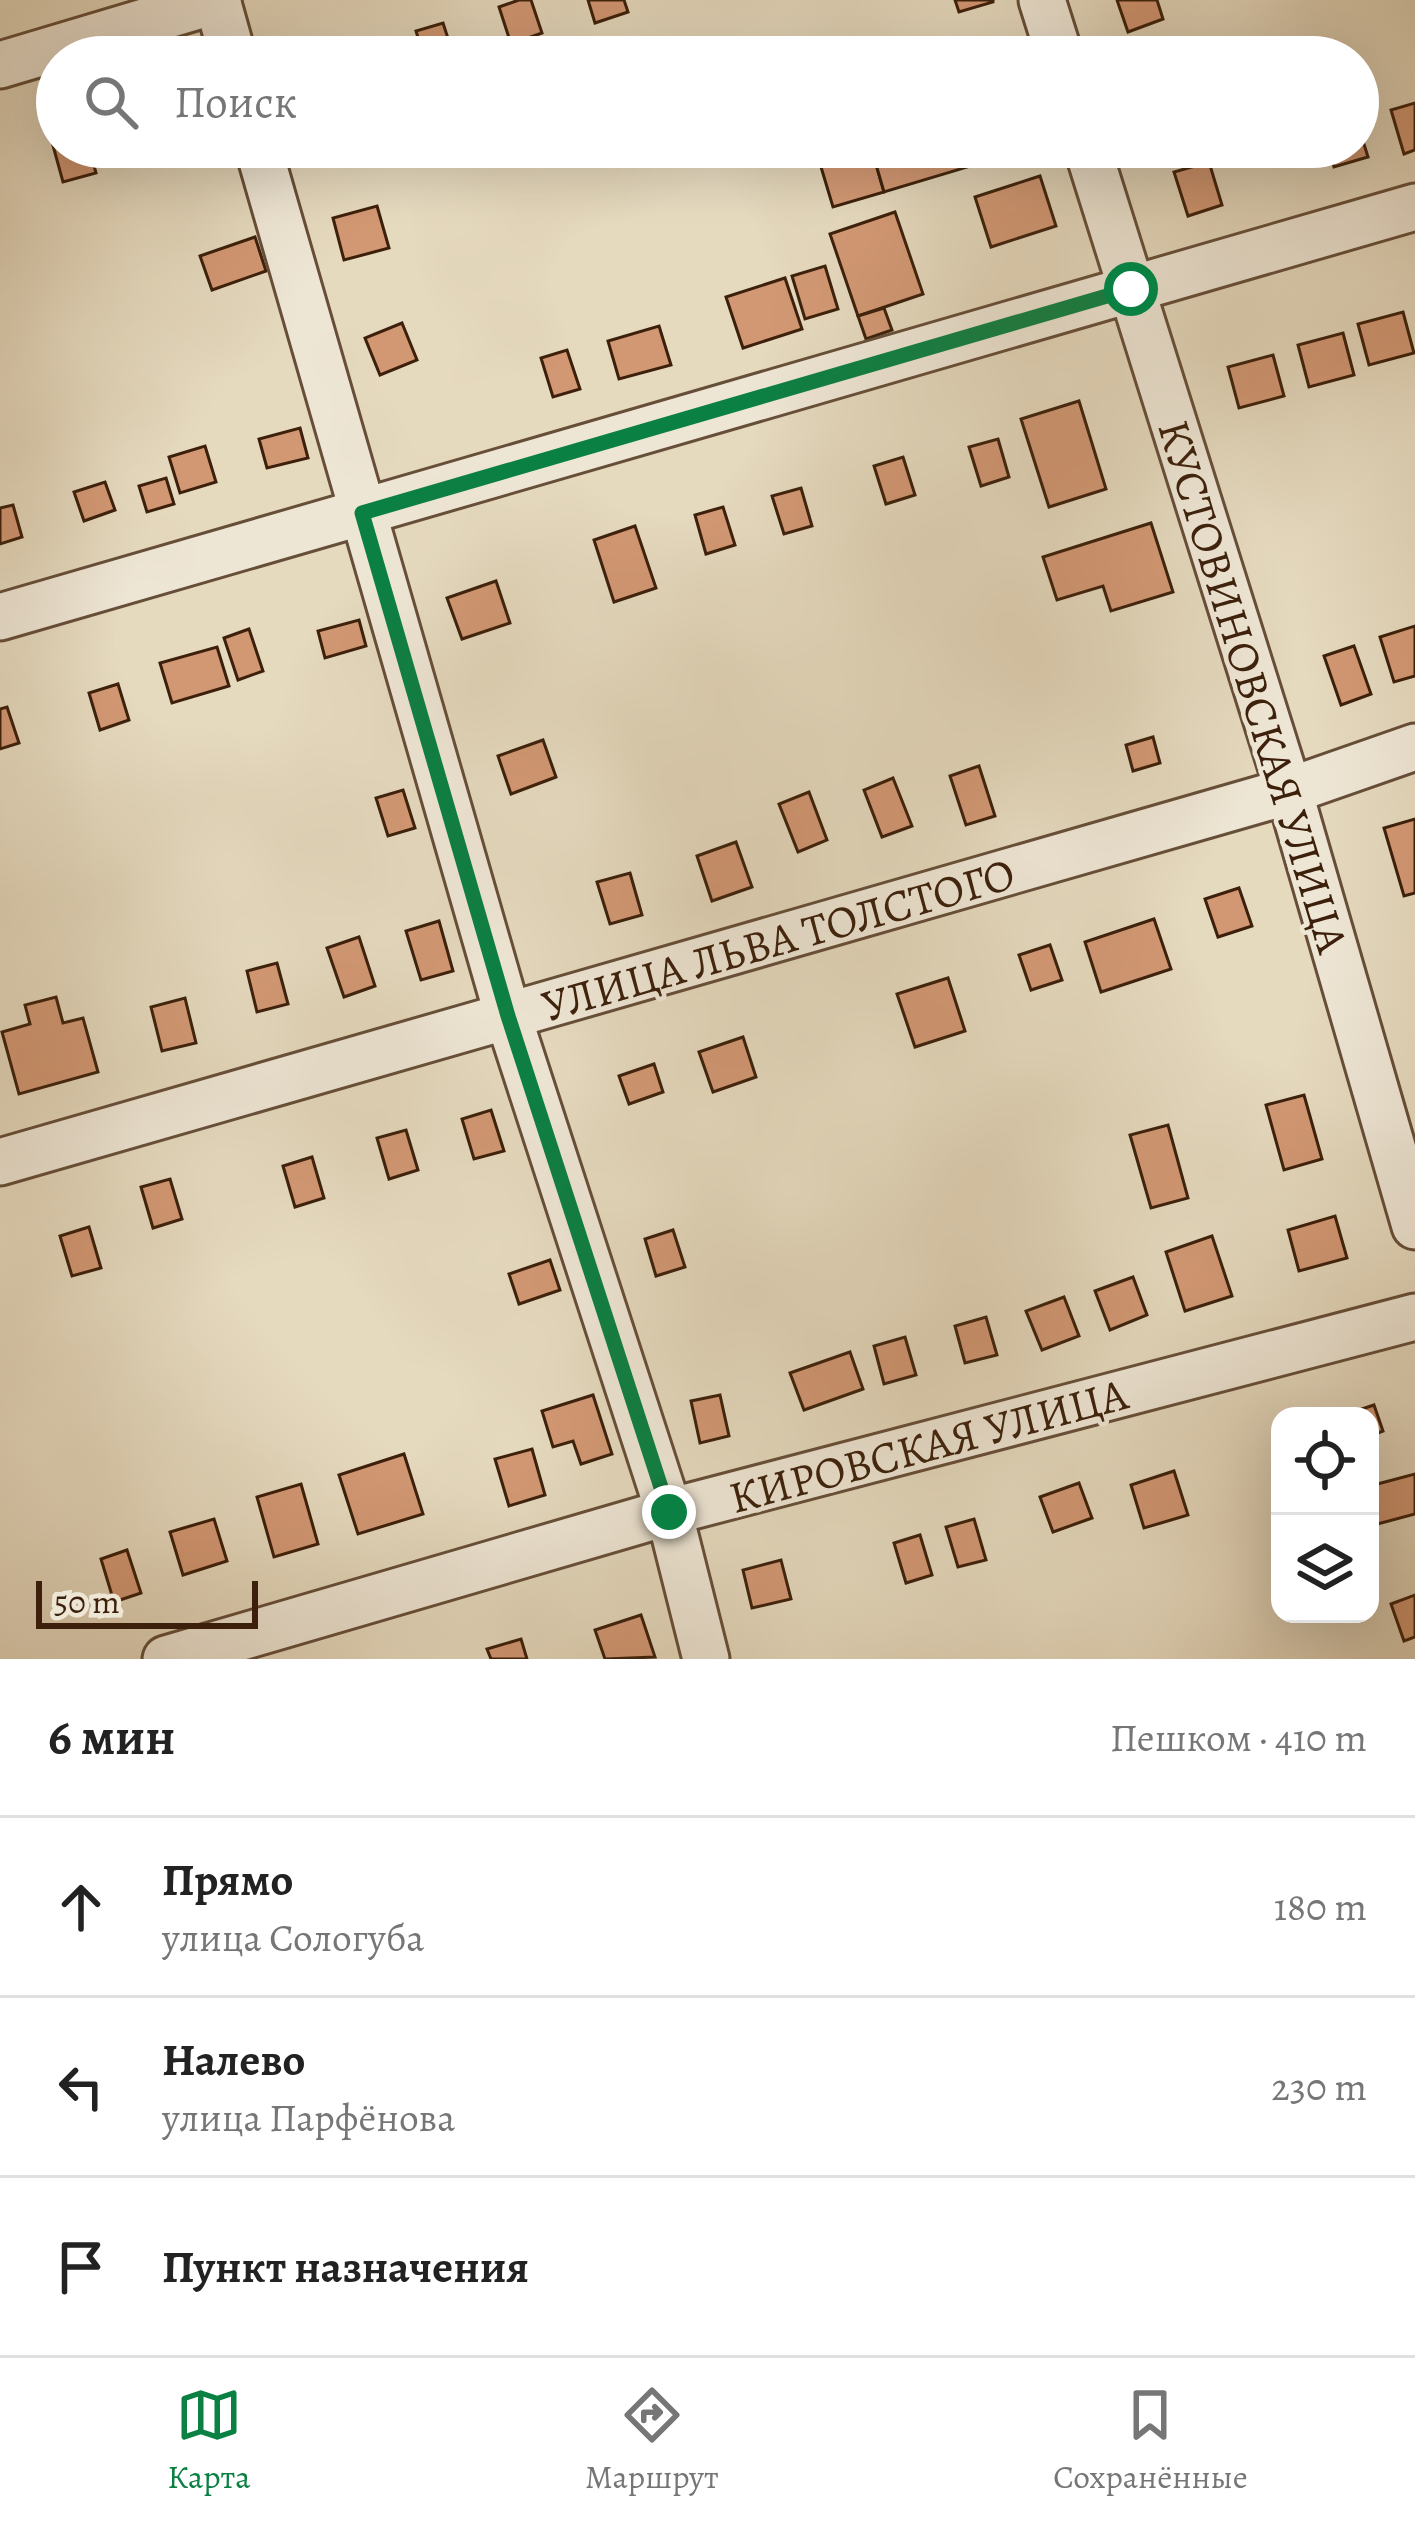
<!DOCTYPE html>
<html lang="ru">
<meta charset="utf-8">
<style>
:root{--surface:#fff;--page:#f6f6f6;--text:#222;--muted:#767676;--line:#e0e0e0;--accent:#0b8043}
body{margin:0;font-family:Alegreya,serif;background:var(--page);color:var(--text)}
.controls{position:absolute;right:36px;bottom:36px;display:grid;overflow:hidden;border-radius:24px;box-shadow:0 12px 48px #0002}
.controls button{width:108px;height:108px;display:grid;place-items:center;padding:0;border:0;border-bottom:3px solid var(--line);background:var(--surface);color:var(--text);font:60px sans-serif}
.scale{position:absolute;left:36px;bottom:30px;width:222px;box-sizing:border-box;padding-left:12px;border:6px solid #3c200b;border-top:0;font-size:33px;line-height:42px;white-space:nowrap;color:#3c200b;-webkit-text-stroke:9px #eee6d5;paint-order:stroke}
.stop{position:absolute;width:36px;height:36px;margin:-27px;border:9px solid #0b8043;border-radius:50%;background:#fff}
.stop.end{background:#0b8043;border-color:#fff;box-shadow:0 3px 12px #0008}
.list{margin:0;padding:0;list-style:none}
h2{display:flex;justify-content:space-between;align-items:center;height:156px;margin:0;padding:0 48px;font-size:51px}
h2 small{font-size:39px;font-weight:400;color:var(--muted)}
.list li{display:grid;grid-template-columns:78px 1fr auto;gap:36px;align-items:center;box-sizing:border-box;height:180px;padding:0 48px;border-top:3px solid var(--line)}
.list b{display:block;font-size:45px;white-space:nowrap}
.list p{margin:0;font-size:39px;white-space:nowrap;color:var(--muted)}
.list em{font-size:39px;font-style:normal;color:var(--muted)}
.icon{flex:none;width:66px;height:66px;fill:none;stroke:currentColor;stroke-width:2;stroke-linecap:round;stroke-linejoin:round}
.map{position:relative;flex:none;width:1415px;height:1659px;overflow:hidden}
.search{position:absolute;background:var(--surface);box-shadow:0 12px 48px #0002;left:36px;right:36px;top:36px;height:132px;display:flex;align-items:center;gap:30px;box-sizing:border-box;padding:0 42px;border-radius:66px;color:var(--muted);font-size:45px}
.sheet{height:696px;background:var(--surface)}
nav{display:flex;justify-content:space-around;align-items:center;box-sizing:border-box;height:168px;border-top:3px solid var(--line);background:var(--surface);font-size:33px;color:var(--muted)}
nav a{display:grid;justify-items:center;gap:6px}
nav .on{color:var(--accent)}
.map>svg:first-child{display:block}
</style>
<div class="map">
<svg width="1415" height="1659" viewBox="0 0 1415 1659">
<rect width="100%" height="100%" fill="#e5d9be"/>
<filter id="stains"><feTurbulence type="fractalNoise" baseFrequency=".00167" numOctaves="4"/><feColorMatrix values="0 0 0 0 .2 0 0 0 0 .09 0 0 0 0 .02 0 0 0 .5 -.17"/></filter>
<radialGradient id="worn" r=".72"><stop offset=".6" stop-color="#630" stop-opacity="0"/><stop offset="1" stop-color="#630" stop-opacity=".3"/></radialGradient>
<!-- building -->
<g fill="#d29874" stroke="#3c200b" stroke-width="3">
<path d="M 519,0 L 531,0 L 542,33 L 511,44 L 499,7 Z"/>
<path d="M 588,0 L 624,0 L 628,12 L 595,23 Z"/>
<path d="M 955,0 L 993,0 L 993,2 L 959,12 Z"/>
<path d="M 1117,0 L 1157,0 L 1163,19 L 1128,32 Z"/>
<path d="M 443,23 L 454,57 L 424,57 L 416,31 Z"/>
<path d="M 662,43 L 666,57 L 629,57 L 628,52 Z"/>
<path d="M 1415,103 L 1415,150 L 1404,154 L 1391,110 Z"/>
<path d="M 1358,125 L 1368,157 L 1334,167 L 1328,147 L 1358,147 Z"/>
<path d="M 57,141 L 57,147 L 89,147 L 96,173 L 63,182 L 52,142 Z"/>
<path d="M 815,147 L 871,147 L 884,192 L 833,207 Z"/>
<path d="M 871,147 L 1034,147 L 884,192 Z"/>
<path d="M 1209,162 L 1222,205 L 1188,216 L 1174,172 Z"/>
<path d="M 1040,176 L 1056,226 L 991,247 L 975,197 Z"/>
<path d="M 377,206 L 389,248 L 344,260 L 333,218 Z"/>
<path d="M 895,212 L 923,294 L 858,316 L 830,234 Z"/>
<path d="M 255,237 L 266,271 L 212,290 L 200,256 Z"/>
<path d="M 825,266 L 838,309 L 805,319 L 792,276 Z"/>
<path d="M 785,278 L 802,329 L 743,348 L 726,297 Z"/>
<path d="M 884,308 L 892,330 L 866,339 L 858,316 Z"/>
<path d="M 1403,312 L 1414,353 L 1369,365 L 1358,324 Z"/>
<path d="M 402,323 L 417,360 L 380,375 L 365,338 Z"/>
<path d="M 659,326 L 671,365 L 619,379 L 608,341 Z"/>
<path d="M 1343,333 L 1354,375 L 1309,387 L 1298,345 Z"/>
<path d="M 567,350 L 580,389 L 553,397 L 541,358 Z"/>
<path d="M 1273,355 L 1284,396 L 1239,408 L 1228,367 Z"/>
<path d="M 1079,401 L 1106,489 L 1049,507 L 1021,419 Z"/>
<path d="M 300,428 L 308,458 L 267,468 L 259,439 Z"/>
<path d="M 998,439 L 1009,477 L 981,486 L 969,447 Z"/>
<path d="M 205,446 L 216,482 L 180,493 L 169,457 Z"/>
<path d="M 903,457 L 915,495 L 886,504 L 874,466 Z"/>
<path d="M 166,478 L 174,504 L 147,512 L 139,486 Z"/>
<path d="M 105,482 L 115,510 L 84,521 L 74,492 Z"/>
<path d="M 801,488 L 812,526 L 784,534 L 772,496 Z"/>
<path d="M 13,505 L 22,537 L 0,544 L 0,508 Z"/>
<path d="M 723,507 L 735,545 L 706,554 L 695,515 Z"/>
<path d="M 1151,523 L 1173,592 L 1111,611 L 1103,586 L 1057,600 L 1043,557 Z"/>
<path d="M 635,526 L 656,588 L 614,602 L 594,540 Z"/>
<path d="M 496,581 L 510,623 L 462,639 L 447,598 Z"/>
<path d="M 359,620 L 366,646 L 325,658 L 318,631 Z"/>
<path d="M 1415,626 L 1415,676 L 1394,682 L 1380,637 Z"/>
<path d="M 249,629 L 263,671 L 238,680 L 224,638 Z"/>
<path d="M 1354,646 L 1371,694 L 1341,705 L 1324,656 Z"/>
<path d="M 217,647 L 229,686 L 172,703 L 160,663 Z"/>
<path d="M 118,684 L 129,720 L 100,730 L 89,693 Z"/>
<path d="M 7,707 L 19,743 L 0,749 L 0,709 Z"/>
<path d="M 1153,737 L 1160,763 L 1133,771 L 1126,745 Z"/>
<path d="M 543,740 L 556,777 L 511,794 L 498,756 Z"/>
<path d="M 979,766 L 995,816 L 966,825 L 950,776 Z"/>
<path d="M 893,778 L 912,826 L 882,837 L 864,790 Z"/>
<path d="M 403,790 L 415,828 L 388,836 L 376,798 Z"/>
<path d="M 809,792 L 827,840 L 798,852 L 779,804 Z"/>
<path d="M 1415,819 L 1415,893 L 1404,896 L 1384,828 Z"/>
<path d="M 736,842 L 752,887 L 712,901 L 697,856 Z"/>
<path d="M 630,873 L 642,915 L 610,924 L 597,882 Z"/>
<path d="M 1239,888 L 1252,926 L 1218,937 L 1205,899 Z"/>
<path d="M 1154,919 L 1171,969 L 1101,992 L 1085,942 Z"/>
<path d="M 439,921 L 453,971 L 421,980 L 406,931 Z"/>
<path d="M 359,937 L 375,986 L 344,997 L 327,948 Z"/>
<path d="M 1050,945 L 1062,980 L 1031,990 L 1019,955 Z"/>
<path d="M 277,963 L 288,1004 L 257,1012 L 247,971 Z"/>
<path d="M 948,978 L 965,1031 L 915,1047 L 897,994 Z"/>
<path d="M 56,997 L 63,1023 L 83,1018 L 98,1072 L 19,1094 L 2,1032 L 30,1024 L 25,1005 Z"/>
<path d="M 185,998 L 196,1043 L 162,1051 L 151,1007 Z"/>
<path d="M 743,1037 L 756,1077 L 713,1092 L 699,1052 Z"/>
<path d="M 654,1064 L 663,1092 L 629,1104 L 619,1076 Z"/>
<path d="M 1304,1095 L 1322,1159 L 1284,1170 L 1266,1105 Z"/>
<path d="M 491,1110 L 504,1151 L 474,1159 L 462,1119 Z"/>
<path d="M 1168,1125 L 1188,1198 L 1151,1208 L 1130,1135 Z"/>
<path d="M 406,1130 L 418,1170 L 389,1179 L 377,1138 Z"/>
<path d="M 312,1157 L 324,1198 L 295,1207 L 283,1166 Z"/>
<path d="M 170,1179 L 182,1219 L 153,1228 L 141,1187 Z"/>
<path d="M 1335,1216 L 1347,1258 L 1299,1271 L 1288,1230 Z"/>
<path d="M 89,1227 L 101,1268 L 72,1276 L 60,1236 Z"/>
<path d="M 673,1230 L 685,1267 L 656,1276 L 645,1239 Z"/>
<path d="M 1212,1236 L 1232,1296 L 1185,1311 L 1166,1252 Z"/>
<path d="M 550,1260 L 560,1290 L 519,1304 L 509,1274 Z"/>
<path d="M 1133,1277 L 1147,1315 L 1110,1330 L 1095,1291 Z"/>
<path d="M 1064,1297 L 1079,1336 L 1042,1350 L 1026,1311 Z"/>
<path d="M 986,1317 L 997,1355 L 965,1363 L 955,1326 Z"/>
<path d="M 905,1337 L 916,1375 L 884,1384 L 874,1346 Z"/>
<path d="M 850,1352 L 863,1389 L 804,1410 L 790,1373 Z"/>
<path d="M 593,1395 L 612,1454 L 581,1464 L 573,1441 L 553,1447 L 542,1411 Z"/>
<path d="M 720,1395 L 729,1436 L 700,1443 L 691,1401 Z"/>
<path d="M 1374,1405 L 1383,1431 L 1370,1436 L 1370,1416 L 1341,1416 Z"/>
<path d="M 532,1449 L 545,1495 L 509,1506 L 495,1459 Z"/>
<path d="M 404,1454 L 423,1514 L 358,1534 L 339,1475 Z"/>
<path d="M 1174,1471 L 1188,1515 L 1144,1528 L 1131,1485 Z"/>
<path d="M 1415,1474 L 1415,1514 L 1370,1526 L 1370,1486 Z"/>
<path d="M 1079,1483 L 1092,1518 L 1053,1532 L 1040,1497 Z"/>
<path d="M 301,1484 L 318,1544 L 274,1557 L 257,1497 Z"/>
<path d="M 214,1519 L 227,1561 L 183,1575 L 170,1532 Z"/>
<path d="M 974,1519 L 986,1560 L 958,1567 L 946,1527 Z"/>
<path d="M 920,1535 L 932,1575 L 906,1583 L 894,1543 Z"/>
<path d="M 127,1550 L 141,1593 L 114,1602 L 101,1559 Z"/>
<path d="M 781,1560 L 791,1599 L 752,1608 L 743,1570 Z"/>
<path d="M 1415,1595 L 1415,1637 L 1404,1641 L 1391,1604 Z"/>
<path d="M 641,1615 L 655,1657 L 605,1659 L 595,1630 Z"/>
<path d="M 521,1639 L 527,1659 L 491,1659 L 487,1649 Z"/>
</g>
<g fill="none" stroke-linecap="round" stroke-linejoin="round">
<defs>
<g id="minor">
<path d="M 217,0 L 233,57"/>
<path d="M 1042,0 L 1060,57"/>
<path d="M 0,65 L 218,0"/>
<path d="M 258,147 L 508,1016 L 669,1512 L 706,1659"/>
<path d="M 1087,147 L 1289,791 L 1415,1226"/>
<path d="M 0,617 L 1415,207"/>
<path d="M 0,1162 L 1289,791 L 1415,747"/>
<path d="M 166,1659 L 669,1512 L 1415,1317"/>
</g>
</defs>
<!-- minor casing -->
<use href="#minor" stroke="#664e38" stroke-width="51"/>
<!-- minor -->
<use href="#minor" stroke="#eee6d5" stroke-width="45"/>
</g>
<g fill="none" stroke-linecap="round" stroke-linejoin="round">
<!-- route -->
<path stroke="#0b8043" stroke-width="15" d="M 669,1512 L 508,1016 L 362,513 L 1131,289"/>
</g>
<g text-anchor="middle" stroke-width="9" stroke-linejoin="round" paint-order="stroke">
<!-- street labels -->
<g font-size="45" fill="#3c200b" stroke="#eee6d5">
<text transform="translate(1254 686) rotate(73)" y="16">КУСТОВИНОВСКАЯ УЛИЦА</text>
<text transform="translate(778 939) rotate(-16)" y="16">УЛИЦА ЛЬВА ТОЛСТОГО</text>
<text transform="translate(928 1445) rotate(-15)" y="16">КИРОВСКАЯ УЛИЦА</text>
</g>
</g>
<rect width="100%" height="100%" filter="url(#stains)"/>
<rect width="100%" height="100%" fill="url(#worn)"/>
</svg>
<div class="controls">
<button><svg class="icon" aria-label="locate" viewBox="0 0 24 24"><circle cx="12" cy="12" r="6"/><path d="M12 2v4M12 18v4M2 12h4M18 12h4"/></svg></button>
<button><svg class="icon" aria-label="layers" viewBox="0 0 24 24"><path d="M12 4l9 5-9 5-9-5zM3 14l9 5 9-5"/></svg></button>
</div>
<div class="scale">50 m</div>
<div class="stop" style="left:1131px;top:289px"></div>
<div class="stop end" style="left:669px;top:1512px"></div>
<div class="search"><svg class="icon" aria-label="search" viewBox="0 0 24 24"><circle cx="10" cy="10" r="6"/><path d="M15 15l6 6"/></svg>Поиск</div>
</div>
<section class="sheet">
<h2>6 мин<small>Пешком · 410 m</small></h2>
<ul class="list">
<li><svg class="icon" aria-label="ahead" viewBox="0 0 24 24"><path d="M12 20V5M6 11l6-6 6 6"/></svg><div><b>Прямо</b><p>улица Сологуба</p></div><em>180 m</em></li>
<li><svg class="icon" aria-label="left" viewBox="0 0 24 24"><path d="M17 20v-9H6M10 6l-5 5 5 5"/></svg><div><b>Налево</b><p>улица Парфёнова</p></div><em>230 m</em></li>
<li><svg class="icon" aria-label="arrive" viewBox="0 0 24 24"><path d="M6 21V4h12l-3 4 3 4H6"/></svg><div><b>Пункт назначения</b></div></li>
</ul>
</section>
<nav>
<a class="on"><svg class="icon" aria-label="map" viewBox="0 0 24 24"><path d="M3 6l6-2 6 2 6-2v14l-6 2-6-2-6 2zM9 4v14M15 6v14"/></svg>Карта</a>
<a><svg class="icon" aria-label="directions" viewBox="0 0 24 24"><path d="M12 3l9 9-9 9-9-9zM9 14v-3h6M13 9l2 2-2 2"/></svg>Маршрут</a>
<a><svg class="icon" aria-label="saved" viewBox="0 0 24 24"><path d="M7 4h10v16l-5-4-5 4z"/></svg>Сохранённые</a>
</nav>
